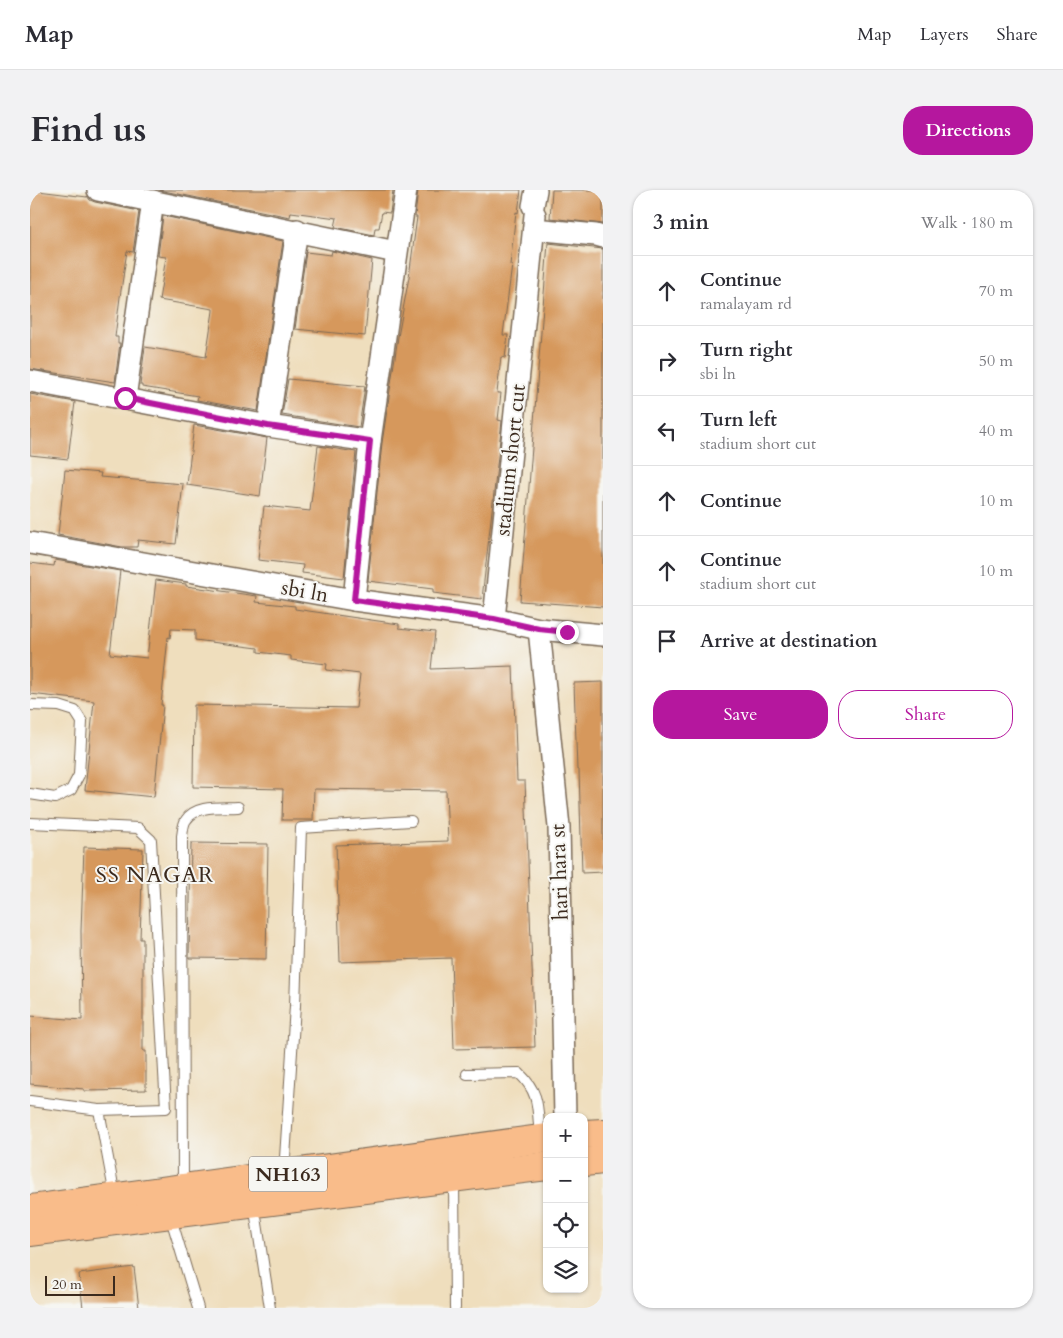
<!DOCTYPE html>
<meta charset="utf-8">
<style>
:root{--surface:#fff;--page:#f2f2f3;--text:#2b2b33;--muted:#7c7c81;--line:#e1e1e2;--accent:#b5179e}
body{margin:0;font-family:Cardo,serif;background:var(--page);color:var(--text)}
.controls{position:absolute;right:15px;bottom:15px;display:grid;overflow:hidden;border-radius:10px;box-shadow:0 1px 4px #0004}
.controls button{width:45px;height:45px;display:grid;place-items:center;padding:0;border:0;border-bottom:1px solid var(--line);background:var(--surface);color:var(--text);font:25px sans-serif}
.scale{position:absolute;left:15px;bottom:12px;width:70px;box-sizing:border-box;padding-left:5px;border:2px solid #3b2a1e;border-top:0;font-size:14px;line-height:18px;white-space:nowrap;color:#3b2a1e;-webkit-text-stroke:4px #f6f6f2;paint-order:stroke}
.stop{position:absolute;width:15px;height:15px;margin:-11px;border:4px solid #b5179e;border-radius:50%;background:#fff}
.stop.end{background:#b5179e;border-color:#fff;box-shadow:0 1px 5px #0008}
.list{margin:0;padding:0;list-style:none}
h2{display:flex;justify-content:space-between;align-items:center;height:65px;margin:0;padding:0 20px;font-size:21px}
h2 small{font-size:16px;font-weight:400;color:var(--muted)}
.list li{display:grid;grid-template-columns:32px 1fr auto;gap:15px;align-items:center;box-sizing:border-box;height:70px;padding:0 20px;border-top:1px solid var(--line)}
.list b{display:block;font-size:19px;white-space:nowrap}
.list p{margin:0;font-size:16px;white-space:nowrap;color:var(--muted)}
.list em{font-size:16px;font-style:normal;color:var(--muted)}
.actions{display:flex;gap:10px;padding:15px 20px}
.actions a{flex:1;padding:11px 0;border:1px solid var(--accent);border-radius:20px;text-align:center;font-size:18px;color:var(--accent)}
.actions .main{background:var(--accent);color:#fff}
.icon{flex:none;width:28px;height:28px;fill:none;stroke:currentColor;stroke-width:2;stroke-linecap:round;stroke-linejoin:round}
.map{position:relative;flex:none;width:573px;height:1118px;overflow:hidden;border-radius:20px}
header{display:flex;align-items:center;gap:30px;box-sizing:border-box;height:70px;padding:0 25px;background:var(--surface);border-bottom:1px solid var(--line)}
header strong{font-size:24px}
nav{display:flex;gap:28px;margin-inline-start:auto;font-size:18px}
.intro{display:flex;align-items:center;justify-content:space-between;box-sizing:border-box;height:120px;padding:0 30px}
h1{margin:0;font-size:35px}
.button{padding:12px 22px;border-radius:20px;background:var(--accent);color:#fff;font-size:18px;font-weight:700}
main{display:flex;gap:30px;padding:0 30px}
aside{flex:1;background:var(--surface);border-radius:20px;box-shadow:0 1px 4px #0004}
.map>svg:first-child{display:block}
</style>
<header>
<strong>Map</strong>
<nav><a>Map</a><a>Layers</a><a>Share</a></nav>
</header>
<div class="intro"><h1>Find us</h1><a class="button">Directions</a></div>
<main>
<div class="map">
<svg width="573" height="1118" viewBox="0 0 573 1118">
<rect width="100%" height="100%" fill="#f6f6f2"/>
<filter id="ink" filterUnits="userSpaceOnUse"><feTurbulence type="fractalNoise" baseFrequency=".02" numOctaves="2"/><feDisplacementMap in="SourceGraphic" scale="10" xChannelSelector="R" yChannelSelector="G"/><feConvolveMatrix kernelMatrix="1 2 1 2 8 2 1 2 1" color-interpolation-filters="sRGB"/></filter>
<filter id="wash" filterUnits="userSpaceOnUse"><feTurbulence type="fractalNoise" baseFrequency=".0096" numOctaves="4" result="noise"/><feDisplacementMap in="SourceGraphic" scale="20" xChannelSelector="R" yChannelSelector="G"/><feGaussianBlur stdDeviation="1.12" result="paint"/><feColorMatrix in="noise" values="0 0 0 0 0 0 0 0 0 0 0 0 0 0 0 0 0 1.4 0 .05"/><feComposite in="paint" operator="in"/></filter>
<g filter="url(#wash)">
<rect width="100%" height="100%" fill="#efdebd"/>
<g id="blocks">
<!-- building -->
<g fill="#d6985b">
<path d="M 0,0 L 57,7 L 57,6 L 60,10 L 65,12 L 109,21 L 103,62 L 97,61 L 90,107 L 85,147 L 88,147 L 88,153 L 90,153 L 85,192 L 0,179 Z"/>
<path d="M 129,0 L 363,0 L 360,23 L 352,22 L 349,38 L 345,38 L 344,45 L 305,37 L 307,28 L 261,22 L 260,27 Z"/>
<path d="M 388,0 L 491,0 L 488,23 L 486,22 L 480,75 L 482,75 L 473,145 L 478,145 L 475,168 L 471,167 L 467,203 L 471,203 L 468,230 L 472,231 L 452,409 L 403,403 L 403,399 L 338,391 L 352,253 L 368,147 L 379,87 L 387,27 L 385,27 Z"/>
<path d="M 522,0 L 573,0 L 573,34 L 520,28 Z"/>
<path d="M 133,26 L 253,51 L 228,221 L 167,210 L 168,206 L 112,197 L 112,195 L 110,195 L 115,157 L 176,167 L 183,121 L 183,119 L 129,110 L 136,67 L 128,66 Z"/>
<path d="M 518,53 L 573,59 L 573,417 L 490,411 Z"/>
<path d="M 302,61 L 342,70 L 335,146 L 265,139 L 276,62 L 301,65 Z"/>
<path d="M 258,189 L 335,196 L 329,237 L 252,225 Z"/>
<path d="M 0,204 L 45,212 L 38,269 L 0,265 Z"/>
<path d="M 164,235 L 237,248 L 230,306 L 157,295 Z"/>
<path d="M 288,256 L 326,262 L 314,388 L 272,383 L 273,375 L 228,370 L 234,316 L 280,321 Z"/>
<path d="M 35,280 L 71,283 L 70,287 L 153,294 L 146,354 L 108,350 L 107,357 L 92,357 L 28,345 Z"/>
<path d="M 25,370 L 90,381 L 80,464 L 117,468 L 126,390 L 156,394 L 156,396 L 227,406 L 226,412 L 265,416 L 265,419 L 369,434 L 369,438 L 405,442 L 401,479 L 483,476 L 487,591 L 495,591 L 505,857 L 424,859 L 421,768 L 310,772 L 306,655 L 418,651 L 416,601 L 284,599 L 283,630 L 252,630 L 253,599 L 163,597 L 164,515 L 326,518 L 330,484 L 296,480 L 297,474 L 261,470 L 261,466 L 228,462 L 228,458 L 165,450 L 165,440 L 141,439 L 140,448 L 138,447 L 131,515 L 133,515 L 124,607 L 55,600 L 64,511 L 0,504 L 0,373 L 24,376 Z"/>
<path d="M 573,492 L 573,682 L 552,683 L 549,580 L 547,580 L 544,493 Z"/>
<path d="M 161,653 L 238,654 L 236,769 L 159,768 Z"/>
<path d="M 54,657 L 113,659 L 110,749 L 113,749 L 113,861 L 116,861 L 116,900 L 54,901 L 54,899 L 0,894 L 0,826 L 52,830 L 51,741 Z"/>
<path d="M 104,1077 L 109,1118 L 53,1118 L 49,1084 Z"/>
</g>
</g>
</g>
<g filter="url(#ink)">
<use href="#blocks" fill-opacity="0" stroke="#7a6956" stroke-width="1"/>
<g fill="none" stroke-linecap="round" stroke-linejoin="round">
<defs>
<g id="service">
<path d="M 0,515 L 29,516 L 45,521 L 52,532 L 49,585 L 41,600 L 25,608 L 0,604"/>
<path d="M 0,633 L 108,638 L 121,650 L 136,918 L 69,920 L 85,1006"/>
<path d="M 437,884 L 489,883 C 511,904 507,919 510,948"/>
<path d="M 0,911 L 69,920"/>
<path d="M 254,983 L 265,816 L 271,638 L 381,631"/>
<path d="M 424,989 L 425,1118"/>
<path d="M 153,996 L 152,646 C 153,641 153,634 156,630 C 166,614 192,618 208,617"/>
<path d="M 224,1014 L 240,1118"/>
<path d="M 140,1025 L 168,1118"/>
</g>
<g id="minor">
<path d="M 68,0 L 366,62"/>
<path d="M 503,16 L 506,0"/>
<path d="M 504,39 L 566,45 L 573,47"/>
<path d="M 0,191 L 238,236 L 340,251"/>
<path d="M 95,208 L 123,11"/>
<path d="M 238,236 L 267,40"/>
<path d="M 0,353 L 324,410 L 340,251 L 376,0"/>
<path d="M 324,410 L 464,429 L 509,439 L 573,445"/>
<path d="M 464,429 L 505,25"/>
<path d="M 509,439 L 529,637 L 535,927"/>
</g>
<g id="trunk">
<path d="M 554,944 L 573,943"/>
<path d="M 554,972 L 573,970"/>
<path d="M 0,1019 L 517,948"/>
<path d="M 0,1042 L 517,976"/>
</g>
</defs>
<!-- service casing -->
<use href="#service" stroke="#7a6956" stroke-width="12"/>
<!-- minor casing -->
<use href="#minor" stroke="#7a6956" stroke-width="24"/>
<!-- trunk casing -->
<use href="#trunk" stroke="#7a6956" stroke-width="30"/>
<!-- service -->
<use href="#service" stroke="#fff" stroke-width="10"/>
<!-- minor -->
<use href="#minor" stroke="#fff" stroke-width="21"/>
<!-- trunk -->
<use href="#trunk" stroke="#f9bc8a" stroke-width="28"/>
</g>
</g>
<g fill="none" stroke-linecap="round" stroke-linejoin="round" filter="url(#ink)">
<!-- route -->
<path stroke="#b5179e" stroke-width="6" d="M 95,208 L 238,236 L 340,251 L 324,410 L 464,429 L 509,439 L 537,442"/>
</g>
<g text-anchor="middle" stroke-width="4" stroke-linejoin="round" paint-order="stroke">
<!-- shield labels -->
<rect fill="#f6f6f2" stroke="#73675e" stroke-width="1" x="219" y="966.5" width="78" height="35" rx="4"/>
<g font-size="20" font-weight="bold" fill="#3b2a1e">
<text x="258" y="991">NH163</text>
</g>
<!-- street labels -->
<g font-size="21" fill="#3b2a1e" stroke="#f6f6f2">
<text transform="translate(480 270) rotate(-84)" y="7">stadium short cut</text>
<text transform="translate(275 401) rotate(10)" y="7">sbi ln</text>
<text transform="translate(529 682) rotate(-92)" y="7">hari hara st</text>
</g>
<!-- neighbourhood labels -->
<g font-size="22" letter-spacing="1" fill="#3b2a1e" stroke="#f6f6f2">
<text x="125" y="692">SS NAGAR</text>
</g>
</g>
</svg>
<div class="controls">
<button>+</button>
<button>−</button>
<button><svg class="icon" aria-label="locate" viewBox="0 0 24 24"><circle cx="12" cy="12" r="6"/><path d="M12 2v4M12 18v4M2 12h4M18 12h4"/></svg></button>
<button><svg class="icon" aria-label="layers" viewBox="0 0 24 24"><path d="M12 4l9 5-9 5-9-5zM3 14l9 5 9-5"/></svg></button>
</div>
<div class="scale">20 m</div>
<div class="stop" style="left:95px;top:208px"></div>
<div class="stop end" style="left:537px;top:442px"></div>
</div>
<aside>
<h2>3 min<small>Walk · 180 m</small></h2>
<ul class="list">
<li><svg class="icon" aria-label="ahead" viewBox="0 0 24 24"><path d="M12 20V5M6 11l6-6 6 6"/></svg><div><b>Continue</b><p>ramalayam rd</p></div><em>70 m</em></li>
<li><svg class="icon" aria-label="right" viewBox="0 0 24 24"><path d="M7 20v-9h11M14 6l5 5-5 5"/></svg><div><b>Turn right</b><p>sbi ln</p></div><em>50 m</em></li>
<li><svg class="icon" aria-label="left" viewBox="0 0 24 24"><path d="M17 20v-9H6M10 6l-5 5 5 5"/></svg><div><b>Turn left</b><p>stadium short cut</p></div><em>40 m</em></li>
<li><svg class="icon" aria-label="ahead" viewBox="0 0 24 24"><path d="M12 20V5M6 11l6-6 6 6"/></svg><div><b>Continue</b></div><em>10 m</em></li>
<li><svg class="icon" aria-label="ahead" viewBox="0 0 24 24"><path d="M12 20V5M6 11l6-6 6 6"/></svg><div><b>Continue</b><p>stadium short cut</p></div><em>10 m</em></li>
<li><svg class="icon" aria-label="arrive" viewBox="0 0 24 24"><path d="M6 21V4h12l-3 4 3 4H6"/></svg><div><b>Arrive at destination</b></div></li>
</ul>
<div class="actions"><a class="main">Save</a><a>Share</a></div>
</aside>
</main>
